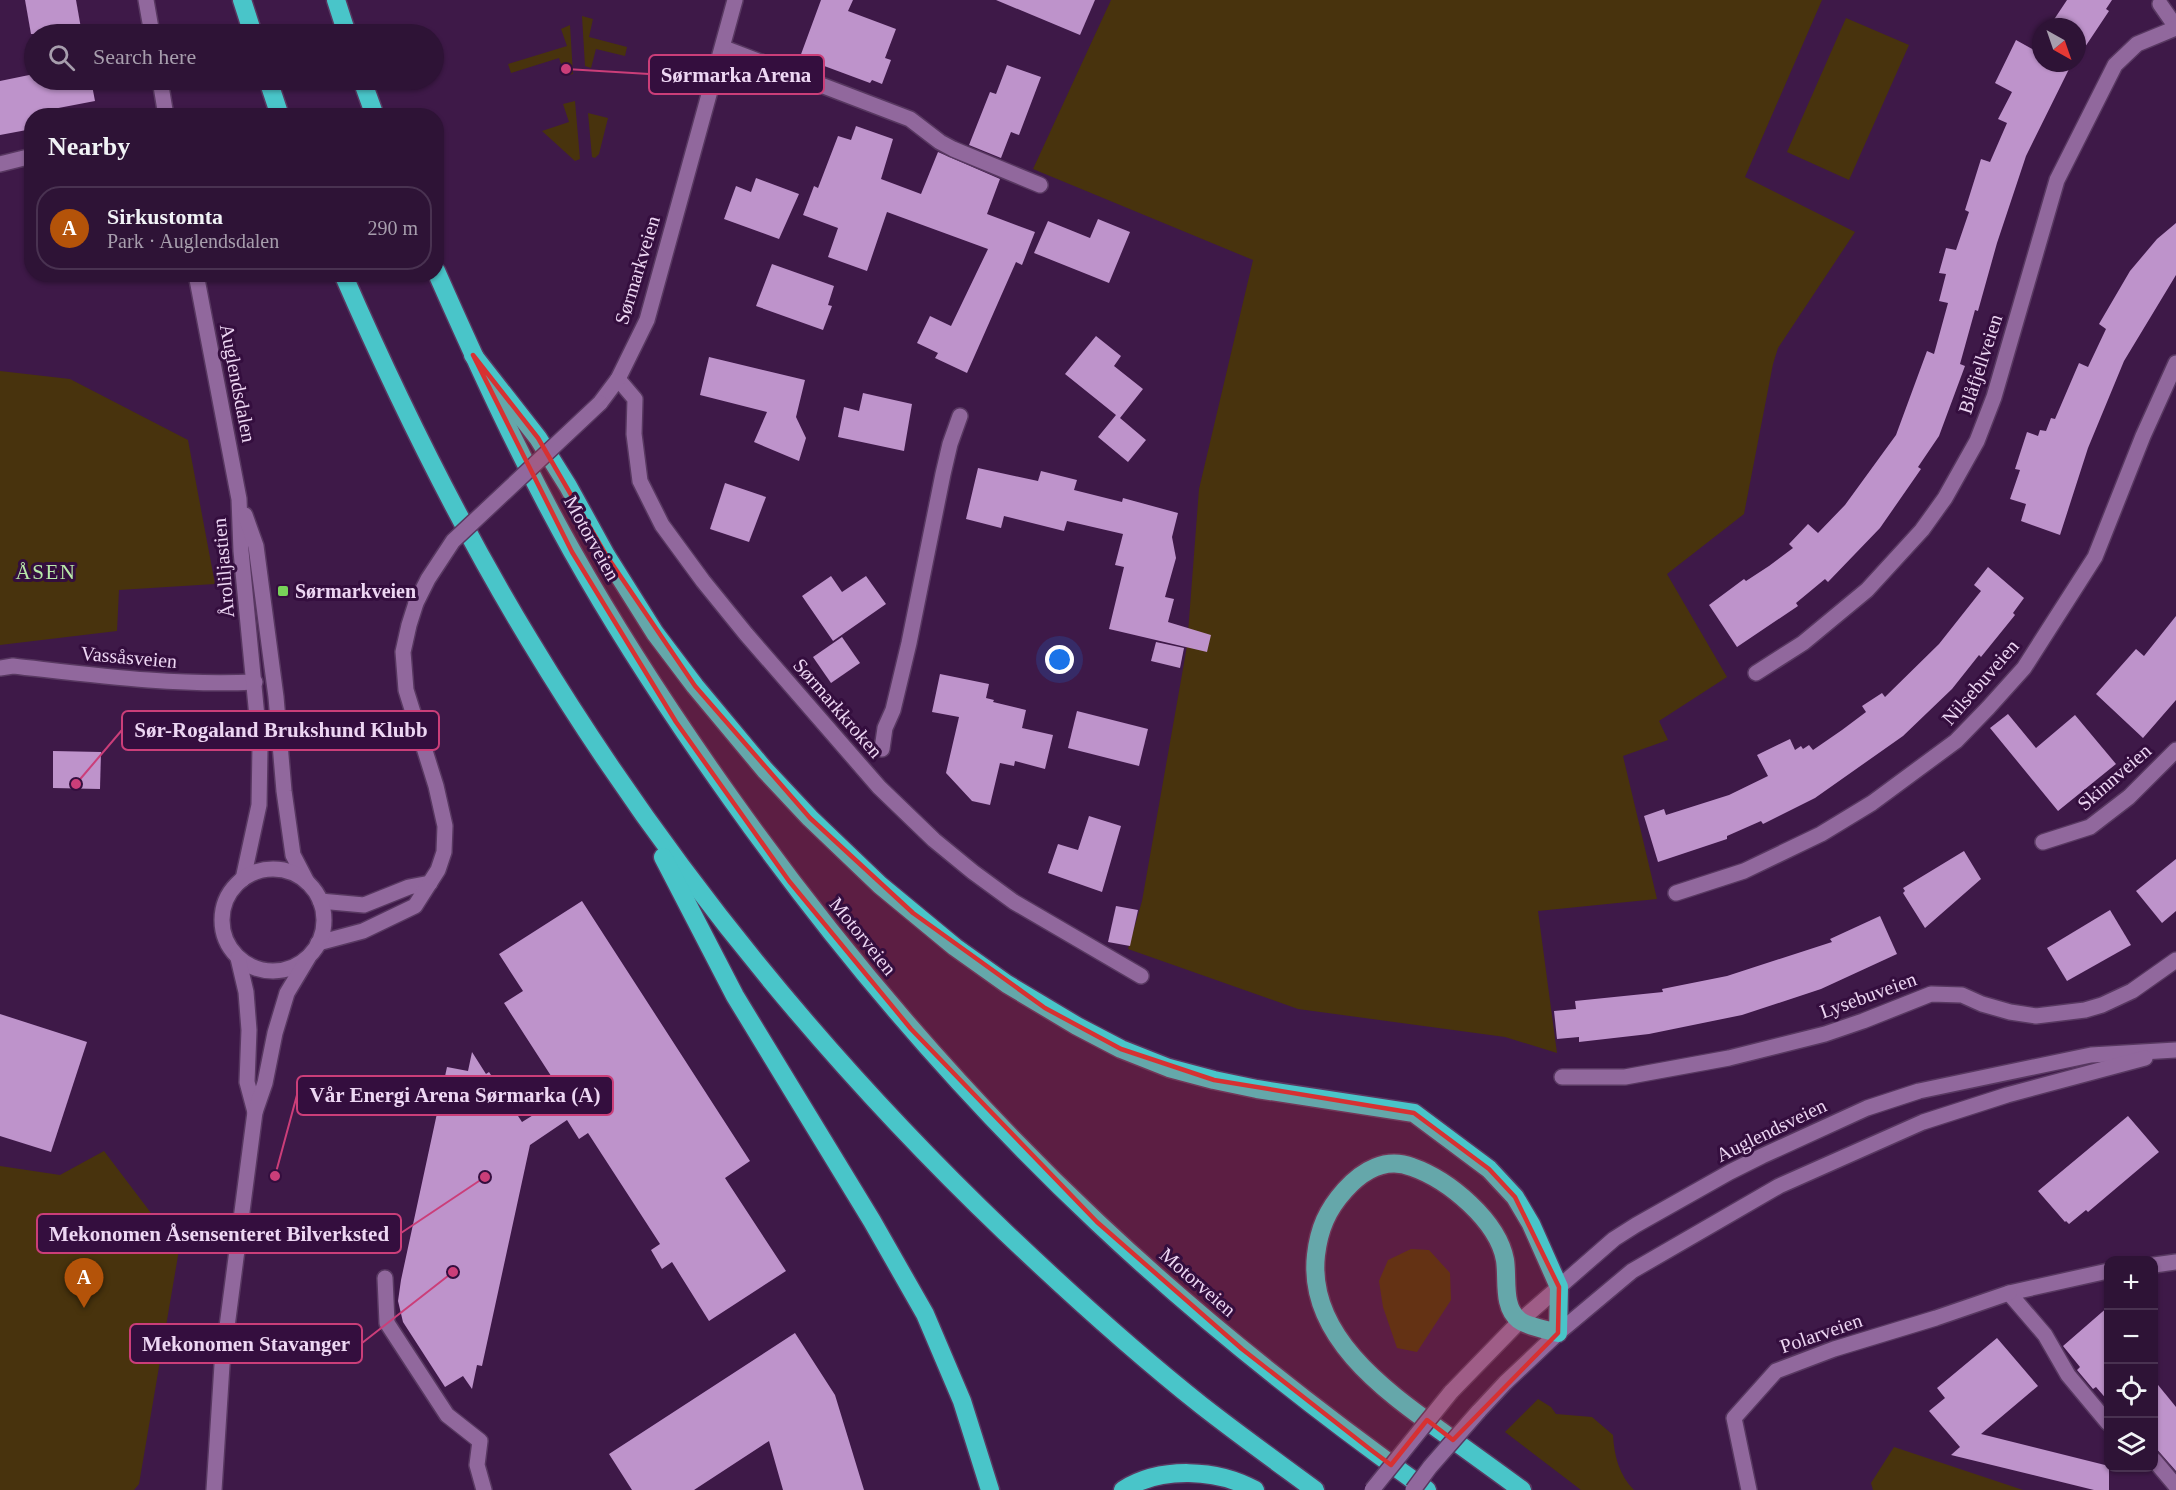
<!DOCTYPE html>
<meta charset="utf-8">
<style>
:root{--surface:#2e1336;--page:#3a2042;--text:#f1f3f6;--muted:#a79ead;--line:#493251;--accent:#b45309}
body{margin:0;font-family:Georgia,serif;background:var(--page);color:var(--text)}
.controls{position:absolute;right:18px;bottom:18px;display:grid;overflow:hidden;border-radius:12px;box-shadow:0 2px 4px #0004}
.controls button{width:54px;height:54px;display:grid;place-items:center;padding:0;border:0;border-bottom:2px solid var(--line);background:var(--surface);color:var(--text);font:30px sans-serif}
.compass{position:absolute;left:2032px;top:18px;width:54px;height:54px;border-radius:50%;background:var(--surface);box-shadow:0 2px 4px #0004;rotate:140deg}
.you{position:absolute;left:1060px;top:660px;width:21px;height:21px;margin:-15px;border:4px solid #fff;border-radius:50%;background:#1a73e8;box-shadow:0 0 0 9px #1a73e833}
.badge{display:grid;place-items:center;width:39px;height:39px;border-radius:50%;background:var(--accent);color:#fff;font-size:20px;font-weight:700}
.pin{position:absolute;translate:-50% -50px;filter:drop-shadow(0 2px 3px #0008)}
.pin::after{content:'';position:absolute;top:32px;width:21px;height:18px;background:inherit;clip-path:polygon(0 0,100% 0,50% 100%)}
.list{margin:0;padding:0;list-style:none}
h2{display:flex;justify-content:space-between;align-items:center;height:78px;margin:0;padding:0 24px;font-size:26px}
h2 small{font-size:20px;font-weight:400;color:var(--muted)}
.list li{display:grid;grid-template-columns:39px 1fr auto;gap:18px;align-items:center;box-sizing:border-box;height:84px;margin:0 12px 12px;padding:0 12px;border:2px solid var(--line);border-radius:24px}
.list b{display:block;font-size:22px;white-space:nowrap}
.list p{margin:0;font-size:20px;white-space:nowrap;color:var(--muted)}
.list em{font-size:20px;font-style:normal;color:var(--muted)}
.icon{flex:none;width:33px;height:33px;fill:none;stroke:currentColor;stroke-width:2;stroke-linecap:round;stroke-linejoin:round}
.map{position:relative;flex:none;width:2176px;height:1490px;overflow:hidden}
.search{position:absolute;background:var(--surface);box-shadow:0 2px 4px #0004;left:24px;top:24px;width:420px;height:66px;display:flex;align-items:center;gap:15px;box-sizing:border-box;padding:0 21px;border-radius:33px;color:var(--muted);font-size:22px}
.panel{position:absolute;background:var(--surface);box-shadow:0 2px 4px #0004;left:24px;top:108px;width:420px;height:174px;border-radius:24px}
.map>svg:first-child{display:block}
</style>
<div class="map">
<svg width="2176" height="1490" viewBox="0 0 2176 1490">
<rect width="100%" height="100%" fill="#3e1948"/>
<!-- green -->
<g fill="#48330d">
<path d="M 1111,0 L 1822,0 L 1745,177 L 1855,232 L 1778,348 L 1773,364 L 1744,514 L 1667,574 L 1727,677 L 1659,721 L 1668,740 L 1623,756 L 1657,899 L 1538,911 L 1557,1053 L 1505,1037 L 1298,1009 L 1128,949 L 1142,901 L 1187,646 L 1199,489 L 1253,260 L 1033,169 Z"/>
<path d="M 582,16 L 593,19 L 589,37 L 627,47 L 625,56 L 596,49 L 591,68 L 585,66 Z"/>
<path d="M 1846,18 L 1909,45 L 1849,180 L 1787,152 Z"/>
<path d="M 570,25 L 573,74 L 565,76 L 559,58 L 511,73 L 508,64 L 567,46 L 561,29 Z"/>
<path d="M 575,101 L 580,159 L 575,161 L 542,131 L 569,122 L 563,104 Z"/>
<path d="M 588,113 L 608,118 L 599,154 L 595,158 L 592,157 Z"/>
<path d="M 0,371 L 70,379 L 188,440 L 215,584 L 119,590 L 117,631 L 0,645 Z"/>
<path d="M 104,1151 L 179,1250 L 139,1484 L 134,1490 L 0,1490 L 0,1166 L 60,1175 Z"/>
<path d="M 1411,1249 L 1429,1250 L 1450,1273 L 1451,1300 L 1417,1352 L 1397,1348 L 1383,1307 L 1379,1281 L 1388,1260 Z"/>
<path d="M 1538,1399 L 1551,1407 L 1556,1414 L 1592,1417 L 1613,1435 C 1614,1455 1619,1475 1634,1490 L 1581,1490 L 1505,1432 Z"/>
<path d="M 1894,1447 L 2023,1490 L 1873,1490 L 1871,1483 Z"/>
</g>
<!-- building -->
<g fill="#be93cb">
<path d="M 25,0 L 76,0 L 82,34 L 31,34 Z"/>
<path d="M 821,0 L 853,0 L 848,11 L 896,29 L 885,58 L 891,60 L 882,84 L 872,80 L 870,83 L 800,57 Z"/>
<path d="M 996,0 L 1095,0 L 1080,35 Z"/>
<path d="M 2067,0 L 2112,0 L 2106,9 L 2109,11 L 2079,56 L 2077,55 L 2077,27 L 2049,27 Z"/>
<path d="M 2041,39 L 2041,63 L 2072,63 L 2026,156 L 1997,243 L 1978,311 L 1975,310 L 1960,364 L 1965,366 L 1939,436 L 1918,467 L 1921,469 L 1880,528 L 1828,582 L 1825,579 L 1796,603 L 1798,606 L 1737,647 L 1709,605 L 1744,579 L 1746,581 L 1769,566 L 1793,548 L 1789,544 L 1808,524 L 1818,533 L 1845,505 L 1896,435 L 1927,351 L 1934,354 L 1948,303 L 1939,301 L 1946,274 L 1939,273 L 1946,248 L 1956,250 L 1969,212 L 1965,210 L 1981,159 L 1990,162 L 2007,123 L 1998,119 L 2012,92 L 1995,83 L 2016,40 L 2034,50 Z"/>
<path d="M 1007,65 L 1041,77 L 1019,135 L 1011,132 L 1001,158 L 969,145 L 990,92 L 996,94 Z"/>
<path d="M 34,74 L 34,80 L 91,80 L 95,101 L 48,110 L 49,116 L 32,116 L 32,129 L 0,135 L 0,81 Z"/>
<path d="M 856,126 L 893,139 L 881,179 L 921,194 L 938,152 L 1000,179 L 987,214 L 1035,232 L 1022,265 L 1016,262 L 967,373 L 935,358 L 938,353 L 917,343 L 930,316 L 951,326 L 988,249 L 887,212 L 867,271 L 828,257 L 838,228 L 803,215 L 814,186 L 818,188 L 838,136 L 851,140 Z"/>
<path d="M 756,178 L 799,194 L 779,239 L 724,219 L 736,186 L 751,192 Z"/>
<path d="M 1098,219 L 1130,232 L 1109,283 L 1034,253 L 1048,221 L 1090,238 Z"/>
<path d="M 2176,223 L 2176,275 L 2124,361 L 2088,448 L 2060,535 L 2021,521 L 2026,504 L 2010,499 L 2020,470 L 2015,469 L 2027,432 L 2038,436 L 2040,430 L 2046,431 L 2051,418 L 2055,419 L 2079,363 L 2088,367 L 2106,329 L 2099,324 L 2130,271 L 2157,239 Z"/>
<path d="M 772,264 L 834,286 L 828,305 L 832,306 L 823,330 L 756,306 Z"/>
<path d="M 1096,336 L 1121,356 L 1114,366 L 1143,389 L 1120,418 L 1146,440 L 1128,462 L 1098,437 L 1116,415 L 1065,374 Z"/>
<path d="M 709,357 L 805,380 L 796,417 L 806,438 L 799,461 L 754,442 L 767,412 L 700,395 Z"/>
<path d="M 863,393 L 912,404 L 904,451 L 838,437 L 844,407 L 859,411 Z"/>
<path d="M 978,468 L 1038,481 L 1041,471 L 1077,480 L 1074,490 L 1122,502 L 1123,498 L 1178,513 L 1172,537 L 1176,558 L 1165,597 L 1174,599 L 1168,622 L 1211,635 L 1207,652 L 1109,629 L 1124,567 L 1115,565 L 1123,534 L 1067,521 L 1064,531 L 1004,516 L 1001,528 L 966,519 Z"/>
<path d="M 725,483 L 766,497 L 749,542 L 710,529 Z"/>
<path d="M 1988,567 L 2024,598 L 2013,613 L 2015,615 L 1981,657 L 1979,655 L 1952,689 L 1903,736 L 1815,798 L 1763,824 L 1761,821 L 1727,836 L 1727,839 L 1658,862 L 1644,816 L 1664,809 L 1666,815 L 1729,795 L 1768,776 L 1757,755 L 1790,739 L 1795,750 L 1801,746 L 1803,749 L 1809,745 L 1813,750 L 1842,730 L 1866,712 L 1862,706 L 1882,693 L 1885,697 L 1939,644 L 1981,591 L 1974,585 Z"/>
<path d="M 831,576 L 842,592 L 866,576 L 886,604 L 833,641 L 802,596 Z"/>
<path d="M 2176,616 L 2176,700 L 2143,738 L 2096,694 L 2136,649 L 2144,656 Z"/>
<path d="M 842,637 L 860,663 L 831,683 L 813,657 Z"/>
<path d="M 1156,642 L 1184,648 L 1180,668 L 1151,661 Z"/>
<path d="M 940,674 L 989,684 L 986,698 L 994,700 L 993,702 L 1026,710 L 1022,728 L 1053,735 L 1045,769 L 1015,761 L 1014,766 L 1000,763 L 990,805 L 972,801 L 946,773 L 959,717 L 932,712 Z"/>
<path d="M 1077,711 L 1148,729 L 1139,766 L 1068,748 Z"/>
<path d="M 2008,714 L 2036,748 L 2075,715 L 2116,764 L 2058,811 L 1990,728 Z"/>
<path d="M 53,751 L 101,752 L 100,789 L 53,788 Z"/>
<path d="M 1089,816 L 1121,826 L 1102,892 L 1048,873 L 1058,844 L 1078,850 Z"/>
<path d="M 1964,851 L 1981,879 L 1925,928 L 1903,893 L 1905,891 L 1903,888 Z"/>
<path d="M 2176,859 L 2176,911 L 2162,923 L 2136,891 Z"/>
<path d="M 582,901 L 750,1161 L 725,1178 L 786,1271 L 709,1321 L 672,1262 L 662,1269 L 651,1250 L 660,1244 L 588,1133 L 579,1139 L 567,1120 L 530,1145 L 482,1366 L 477,1365 L 472,1389 L 463,1376 L 445,1387 L 403,1322 L 398,1301 L 401,1280 L 447,1067 L 468,1071 L 472,1052 L 486,1074 L 489,1072 L 522,1122 L 564,1096 L 504,1003 L 523,991 L 499,954 Z"/>
<path d="M 1116,906 L 1138,910 L 1130,946 L 1108,942 Z"/>
<path d="M 2110,910 L 2131,945 L 2067,981 L 2047,948 Z"/>
<path d="M 1880,916 L 1897,954 L 1821,989 L 1742,1015 L 1649,1034 L 1579,1042 L 1579,1037 L 1557,1039 L 1554,1011 L 1576,1009 L 1575,1001 L 1663,992 L 1662,989 L 1727,976 L 1832,942 L 1830,939 Z"/>
<path d="M 0,1014 L 87,1042 L 51,1152 L 0,1136 Z"/>
<path d="M 2128,1116 L 2159,1152 L 2088,1212 L 2086,1210 L 2069,1224 L 2066,1221 L 2065,1222 L 2038,1191 Z"/>
<path d="M 2109,1306 L 2109,1402 L 2096,1387 L 2093,1389 L 2077,1370 L 2080,1367 L 2063,1346 Z"/>
<path d="M 795,1333 L 835,1395 L 864,1490 L 783,1490 L 769,1441 L 694,1490 L 632,1490 L 609,1454 Z"/>
<path d="M 1997,1338 L 2038,1386 L 1981,1434 L 2109,1466 L 2109,1490 L 2094,1490 L 1951,1455 L 1960,1447 L 1929,1411 L 1945,1398 L 1937,1388 Z"/>
<path d="M 2154,1380 L 2176,1407 L 2176,1471 L 2154,1446 Z"/>
</g>
<g fill="none" stroke-linecap="round" stroke-linejoin="round">
<defs>
<g id="street">
<path d="M 2160,4 L 2176,27"/>
<path d="M 724,48 L 910,119 L 940,142 L 953,149 L 1040,185"/>
<path d="M 0,164 L 32,156"/>
<path d="M 618,379 L 635,399 L 634,434 L 640,481 L 662,525 L 703,581 L 746,634 L 879,787 L 934,840 L 973,872 L 1014,902 L 1141,976"/>
<path d="M 600,403 L 618,379 L 647,320 L 735,0"/>
<path d="M 0,668 L 13,666 C 94,675 174,686 255,682"/>
<path d="M 1756,673 L 1803,643 L 1867,590 L 1922,530 L 1945,498 L 1977,441 L 1994,397 L 2057,180 L 2115,65 L 2137,44 L 2176,28"/>
<path d="M 882,749 L 885,728 L 893,710 L 909,643 L 943,474 L 950,444 L 960,416"/>
<path d="M 2043,842 L 2090,827 L 2129,797 L 2176,750"/>
<path d="M 1676,893 L 1744,871 L 1821,834 L 1872,803 L 1956,741 L 1988,708 L 2024,668 L 2095,557 L 2143,436 L 2176,363"/>
<path d="M 320,901 L 364,905 L 409,887 L 430,883"/>
<path d="M 318,943 L 363,931 L 415,906 L 438,870 L 444,852 L 445,826 L 436,786 L 406,690 L 403,652 L 409,625 L 416,603"/>
<path d="M 1562,1077 L 1625,1077 L 1729,1058 L 1825,1034 L 1863,1021 L 1931,994 L 1962,995 L 1982,1004 L 2010,1012 L 2036,1016 L 2085,1010 L 2102,1005 L 2132,991 L 2176,960"/>
<path d="M 2154,1265 L 2176,1262"/>
<path d="M 2108,1271 L 2009,1293 L 2045,1335 L 2068,1375 L 2108,1423"/>
<path d="M 385,1278 L 387,1323 L 447,1415 L 480,1441 L 477,1465 L 484,1490"/>
<path d="M 2154,1460 L 2176,1486"/>
<path d="M 1749,1490 L 1734,1418 L 1776,1371 L 1834,1349 L 1936,1318 L 2009,1293"/>
</g>
<g id="secondary">
<path d="M 146,0 L 152,34"/>
<path d="M 160,80 L 166,116"/>
<path d="M 196,274 L 239,499 L 241,551 L 260,748 L 259,805 L 243,879"/>
<path d="M 245,515 L 256,546 L 276,697 L 284,791 L 293,855 L 307,882"/>
<circle cx="273" cy="920" r="51"/>
<path d="M 238,958 L 246,992 L 249,1030 L 247,1082 L 255,1112"/>
<path d="M 1451,1392 L 1520,1321 L 1614,1239 L 1636,1225 L 1730,1172 L 1762,1156 L 1867,1108 L 1919,1091 L 2091,1055 L 2176,1050"/>
<path d="M 1478,1412 L 1505,1383 L 1558,1333 L 1632,1271 L 1779,1186 L 1923,1122 L 2007,1095 L 2145,1058"/>
<path d="M 214,1490 L 222,1365 L 255,1112 L 265,1083 L 275,1033 L 287,993 L 308,958"/>
</g>
<g id="highway">
<path d="M 242,0 L 253,34"/>
<path d="M 336,0 L 347,34"/>
<path d="M 268,80 L 280,116"/>
<path d="M 362,80 L 375,116"/>
<path d="M 436,271 C 478,366 521,460 572,551 C 621,638 675,720 732,800 C 840,952 962,1095 1098,1223 C 1201,1320 1312,1408 1427,1490"/>
<path d="M 343,274 C 398,400 459,524 530,641 C 661,858 822,1057 1005,1232 C 1068,1292 1133,1351 1201,1405 C 1238,1434 1277,1462 1315,1490"/>
<path d="M 473,355 L 538,438 L 568,486 L 606,555 L 655,633 L 695,686 L 765,770 L 810,818 L 880,885 L 955,947 L 1007,984 L 1077,1026 L 1121,1049 L 1169,1068 L 1214,1080 L 1257,1089 L 1414,1113 L 1489,1169 L 1515,1197 L 1531,1224 L 1559,1287 L 1558,1333 C 1548,1330 1526,1326 1519,1320 C 1502,1307 1508,1279 1505,1260 C 1498,1221 1449,1180 1412,1167 C 1386,1157 1363,1170 1345,1190 C 1327,1210 1319,1229 1316,1255 C 1307,1335 1384,1390 1441,1431 C 1468,1451 1495,1470 1522,1490"/>
<path d="M 663,857 L 735,996 L 872,1221 L 925,1314 L 962,1401 L 990,1490"/>
<path d="M 1123,1490 C 1161,1466 1217,1469 1255,1490"/>
</g>
</defs>
<!-- street casing -->
<use href="#street" stroke="#583861" stroke-width="18"/>
<!-- secondary casing -->
<use href="#secondary" stroke="#583861" stroke-width="18"/>
<!-- highway casing -->
<use href="#highway" stroke="#583861" stroke-width="21"/>
<!-- street -->
<use href="#street" stroke="#91689d" stroke-width="15"/>
<!-- secondary -->
<use href="#secondary" stroke="#91689d" stroke-width="15"/>
<!-- highway -->
<use href="#highway" stroke="#49c5c9" stroke-width="18"/>
<defs>
<path id="street-bridge" d="M 416,603 L 428,579 L 453,541 L 600,403"/>
<g id="secondary-bridge">
<path d="M 1372,1490 L 1451,1392"/>
<path d="M 1413,1490 L 1430,1467 L 1478,1412"/>
</g>
</defs>
<!-- street-bridge casing -->
<use href="#street-bridge" stroke="#583861" stroke-width="18" stroke-linecap="butt"/>
<!-- secondary-bridge casing -->
<use href="#secondary-bridge" stroke="#583861" stroke-width="18" stroke-linecap="butt"/>
<!-- street-bridge -->
<use href="#street-bridge" stroke="#91689d" stroke-width="15"/>
<!-- secondary-bridge -->
<use href="#secondary-bridge" stroke="#91689d" stroke-width="15"/>
</g>
<!-- marked area -->
<path fill="#d73132" fill-opacity="0.2" stroke="#d73132" stroke-width="4.5" stroke-linejoin="round" d="M 473,355 L 538,438 L 606,555 L 695,686 L 810,818 L 913,913 L 1045,1008 L 1121,1049 L 1214,1080 L 1414,1113 L 1489,1169 L 1515,1197 L 1559,1287 L 1558,1333 L 1453,1440 L 1427,1420 L 1391,1465 L 1371,1450 L 1242,1349 L 1097,1222 L 911,1029 L 789,881 L 676,722 L 572,552 Z"/>
<!-- markers -->
<rect fill="#78d259" stroke="#340e3e" stroke-width="2" x="277" y="585" width="12" height="12" rx="3"/>
<g text-anchor="middle" stroke-width="6" stroke-linejoin="round" paint-order="stroke">
<!-- street labels -->
<g font-size="20" fill="#edd6f3" stroke="#340e3e">
<text transform="translate(637 270) rotate(-73)" y="7">Sørmarkveien</text>
<text transform="translate(1980 364) rotate(-72)" y="7">Blåfjellveien</text>
<text transform="translate(238 383) rotate(79)" y="7">Auglendsdalen</text>
<text transform="translate(592 538) rotate(61)" y="7">Motorveien</text>
<text transform="translate(223 568) rotate(-95)" y="7">Åroliljastien</text>
<text transform="translate(129 657) rotate(5)" y="7">Vassåsveien</text>
<text transform="translate(1980 682) rotate(-49)" y="7">Nilsebuveien</text>
<text transform="translate(838 708) rotate(49)" y="7">Sørmarkkroken</text>
<text transform="translate(2114 777) rotate(-41)" y="7">Skinnveien</text>
<text transform="translate(863 936) rotate(51)" y="7">Motorveien</text>
<text transform="translate(1868 995) rotate(-20)" y="7">Lysebuveien</text>
<text transform="translate(1771 1130) rotate(-26)" y="7">Auglendsveien</text>
<text transform="translate(1198 1282) rotate(41)" y="7">Motorveien</text>
<text transform="translate(1821 1333) rotate(-19)" y="7">Polarveien</text>
</g>
<!-- poi labels -->
<g font-size="20" font-weight="bold" fill="#edd6f3" stroke="#340e3e" text-anchor="start">
<text x="295" y="598">Sørmarkveien</text>
</g>
<!-- neighbourhood labels -->
<g font-size="21" letter-spacing="1.5" fill="#b9eaaa" stroke="#340e3e">
<text x="46" y="579">ÅSEN</text>
</g>
</g>
<!-- callouts -->
<path fill="none" stroke="#cb3e79" stroke-width="2" d="M566 69L649 74M76 784L122 730M275 1176L297 1095M485 1177L401 1233M453 1272L362 1343"/>
<g fill="#cb3e79" stroke="#340e3e" stroke-width="2">
<circle cx="566" cy="69" r="6"/>
<circle cx="76" cy="784" r="6"/>
<circle cx="275" cy="1176" r="6"/>
<circle cx="485" cy="1177" r="6"/>
<circle cx="453" cy="1272" r="6"/>
</g>
<g fill="#340e3e" stroke="#cb3e79" stroke-width="2">
<rect x="649" y="55" width="175" height="39" rx="6"/>
<rect x="122" y="711" width="317" height="39" rx="6"/>
<rect x="297" y="1076" width="316" height="39" rx="6"/>
<rect x="37" y="1214" width="364" height="39" rx="6"/>
<rect x="130" y="1324" width="232" height="39" rx="6"/>
</g>
<g font-size="21" text-anchor="middle" font-weight="bold" fill="#edd6f3">
<text x="736" y="82">Sørmarka Arena</text>
<text x="281" y="737">Sør-Rogaland Brukshund Klubb</text>
<text x="455" y="1102">Vår Energi Arena Sørmarka (A)</text>
<text x="219" y="1241">Mekonomen Åsensenteret Bilverksted</text>
<text x="246" y="1351">Mekonomen Stavanger</text>
</g>
</svg>
<div class="controls">
<button>+</button>
<button>−</button>
<button><svg class="icon" aria-label="locate" viewBox="0 0 24 24"><circle cx="12" cy="12" r="6"/><path d="M12 2v4M12 18v4M2 12h4M18 12h4"/></svg></button>
<button><svg class="icon" aria-label="layers" viewBox="0 0 24 24"><path d="M12 4l9 5-9 5-9-5zM3 14l9 5 9-5"/></svg></button>
</div>
<svg class="compass" viewBox="-18 -18 36 36"><path d="M0-13l5 13h-10z" fill="#e53935"/><path d="M0 13l5-13h-10z" fill="#a79ead"/></svg>
<div class="you"></div>
<div class="pin badge" style="left:84px;top:1308px">A</div>
<div class="search"><svg class="icon" aria-label="search" viewBox="0 0 24 24"><circle cx="10" cy="10" r="6"/><path d="M15 15l6 6"/></svg>Search here</div>
<section class="panel">
<h2>Nearby<small></small></h2>
<ul class="list">
<li><span class="badge">A</span><div><b>Sirkustomta</b><p>Park · Auglendsdalen</p></div><em>290 m</em></li>
</ul>
</section>
</div>
